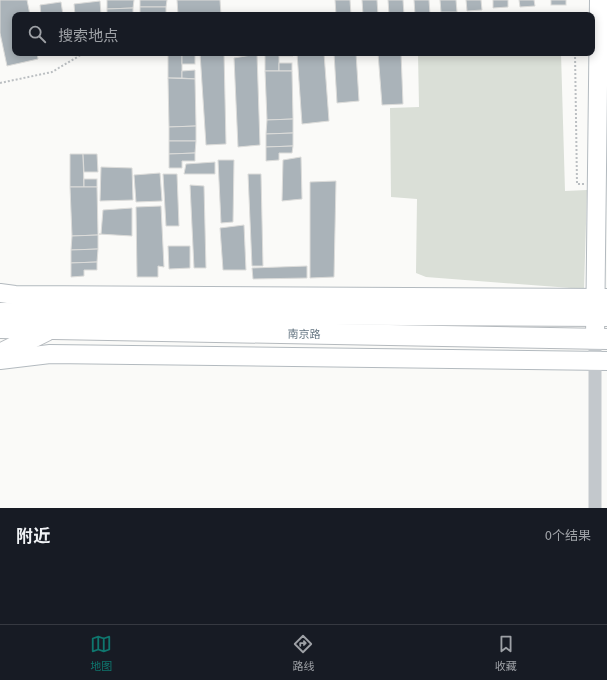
<!DOCTYPE html>
<html lang="zh">
<meta charset="utf-8">
<style>
:root{--surface:#171b24;--page:#20242c;--text:#f1f3f6;--muted:#9ea1a6;--line:#363941;--accent:#0f766e}
body{margin:0;font-family:"Fira Sans","Noto Sans SC",sans-serif;background:var(--page);color:var(--text)}
.list{margin:0;padding:0;list-style:none}
h2{display:flex;justify-content:space-between;align-items:center;height:52px;margin:0;padding:0 16px;font-size:17px}
h2 small{font-size:13px;font-weight:400;color:var(--muted)}
.icon{flex:none;width:22px;height:22px;fill:none;stroke:currentColor;stroke-width:2;stroke-linecap:round;stroke-linejoin:round}
.map{position:relative;flex:none;width:607px;height:508px;overflow:hidden}
.search{position:absolute;background:var(--surface);box-shadow:0 2px 10px #0003;left:12px;right:12px;top:12px;height:44px;display:flex;align-items:center;gap:10px;box-sizing:border-box;padding:0 14px;border-radius:8px;color:var(--muted);font-size:15px}
.sheet{height:116px;background:var(--surface)}
nav{display:flex;justify-content:space-around;align-items:center;box-sizing:border-box;height:56px;border-top:1px solid var(--line);background:var(--surface);font-size:11px;color:var(--muted)}
nav a{display:grid;justify-items:center;gap:2px}
nav .on{color:var(--accent)}
.map>svg:first-child{display:block}
</style>
<div class="map">
<svg width="607" height="508" viewBox="0 0 607 508">
<rect width="100%" height="100%" fill="#fafaf8"/>
<!-- green -->
<path fill="#dadfd7" d="M 418,53 L 561,53 L 565,191 L 587,190 L 584,289 L 426,277 L 416,273 L 417,199 L 391,197 L 390,108 L 419,107 Z"/>
<!-- building -->
<g fill="#aab3b9" stroke="#dcdcda">
<path d="M 0,0 L 27,0 L 30,15 L 15,15 L 15,53 L 37,53 L 38,59 L 7,66 L 0,33 Z"/>
<path d="M 107,0 L 134,0 L 133,8 L 107,9 Z"/>
<path d="M 140,0 L 167,0 L 166,7 L 140,7 Z"/>
<path d="M 177,0 L 220,0 L 221,15 L 178,15 Z"/>
<path d="M 335,0 L 350,0 L 351,15 L 336,15 Z"/>
<path d="M 362,0 L 377,0 L 378,15 L 363,15 Z"/>
<path d="M 388,0 L 403,0 L 404,15 L 389,15 Z"/>
<path d="M 414,0 L 429,0 L 430,14 L 415,15 Z"/>
<path d="M 440,0 L 456,0 L 457,12 L 441,12 Z"/>
<path d="M 466,0 L 481,0 L 482,10 L 467,11 Z"/>
<path d="M 493,0 L 508,0 L 508,7 L 493,8 Z"/>
<path d="M 519,0 L 534,0 L 535,6 L 520,7 Z"/>
<rect x="551" y="0" width="15" height="5"/>
<path d="M 100,1 L 101,15 L 75,15 L 74,4 Z"/>
<path d="M 61,2 L 63,15 L 41,15 L 40,5 Z"/>
<path d="M 140,7 L 166,7 L 166,14 L 140,15 Z"/>
<path d="M 133,8 L 133,15 L 107,15 L 107,9 Z"/>
<rect x="168" y="53" width="14" height="25"/>
<rect x="182" y="53" width="13" height="11"/>
<path d="M 200,53 L 224,53 L 226,144 L 206,145 Z"/>
<rect x="265" y="53" width="14" height="18"/>
<path d="M 279,53 L 292,53 L 293,56 L 279,56 Z"/>
<path d="M 297,53 L 324,53 L 329,121 L 302,124 Z"/>
<path d="M 334,53 L 356,53 L 359,101 L 337,103 Z"/>
<path d="M 378,53 L 401,53 L 403,104 L 382,105 Z"/>
<path d="M 257,54 L 260,145 L 238,147 L 234,58 Z"/>
<rect x="279" y="63" width="13" height="8"/>
<path d="M 195,70 L 195,79 L 182,78 L 182,71 Z"/>
<path d="M 265,71 L 292,71 L 293,119 L 267,120 Z"/>
<path d="M 168,78 L 195,79 L 196,126 L 169,127 Z"/>
<path d="M 293,119 L 293,133 L 266,134 L 267,120 Z"/>
<path d="M 196,126 L 196,141 L 169,141 L 169,127 Z"/>
<path d="M 293,133 L 293,146 L 266,147 L 266,134 Z"/>
<path d="M 169,141 L 196,141 L 195,153 L 169,154 Z"/>
<path d="M 293,146 L 292,153 L 279,153 L 279,160 L 266,161 L 266,147 Z"/>
<path d="M 195,153 L 195,161 L 182,161 L 182,168 L 169,168 L 169,154 Z"/>
<path d="M 70,154 L 83,154 L 84,187 L 70,187 Z"/>
<path d="M 83,154 L 97,154 L 98,172 L 84,172 Z"/>
<path d="M 301,157 L 302,199 L 282,201 L 283,160 Z"/>
<path d="M 218,160 L 234,160 L 233,222 L 221,223 Z"/>
<path d="M 215,162 L 215,174 L 184,174 L 186,164 Z"/>
<path d="M 101,167 L 132,168 L 133,200 L 100,201 Z"/>
<path d="M 160,173 L 162,201 L 136,202 L 134,175 Z"/>
<path d="M 163,174 L 177,174 L 179,226 L 166,226 Z"/>
<path d="M 248,174 L 261,174 L 263,266 L 252,266 Z"/>
<rect x="84" y="179" width="13" height="8"/>
<path d="M 336,181 L 334,277 L 310,278 L 310,182 Z"/>
<path d="M 190,185 L 204,186 L 206,268 L 194,268 Z"/>
<path d="M 70,187 L 97,187 L 98,235 L 72,236 Z"/>
<path d="M 161,206 L 164,267 L 158,266 L 158,277 L 137,277 L 136,207 Z"/>
<path d="M 132,208 L 132,236 L 99,234 L 101,234 L 103,210 Z"/>
<path d="M 244,225 L 246,270 L 223,270 L 220,228 Z"/>
<path d="M 98,235 L 98,249 L 71,250 L 72,236 Z"/>
<path d="M 168,246 L 190,246 L 190,268 L 169,269 Z"/>
<path d="M 98,249 L 97,262 L 71,263 L 71,250 Z"/>
<path d="M 97,262 L 97,270 L 84,270 L 84,276 L 71,277 L 71,263 Z"/>
<path d="M 307,266 L 307,278 L 253,279 L 252,268 Z"/>
</g>
<g fill="none" stroke-linecap="round" stroke-linejoin="round">
<defs>
<g id="secondary">
<path d="M 0,293 L 15,295 L 607,298"/>
<path d="M 595,339 L 599,0"/>
<path d="M 0,360 L 50,354 L 607,361"/>
</g>
<g id="primary">
<path d="M 0,313 L 607,316"/>
<path d="M 0,328 L 607,339"/>
<path d="M 0,354 L 46,331"/>
</g>
</defs>
<!-- secondary casing -->
<use href="#secondary" stroke="#b3babf" stroke-width="20"/>
<!-- primary casing -->
<use href="#primary" stroke="#b5babe" stroke-width="22"/>
<!-- path -->
<g stroke="#bbbfc2" stroke-width="2" stroke-dasharray="2 2" stroke-linecap="butt">
<path d="M 523,15 L 548,13 L 561,15"/>
<path d="M 575,53 L 577,184 L 584,184"/>
<path d="M 0,83 L 52,72 L 84,53"/>
</g>
<!-- street -->
<path stroke="#c3c8cc" stroke-width="13" d="M 595,339 L 595,508"/>
<!-- secondary -->
<use href="#secondary" stroke="#fff" stroke-width="18"/>
<!-- primary -->
<use href="#primary" stroke="#fff" stroke-width="20"/>
</g>
<g text-anchor="middle" stroke-width="4" stroke-linejoin="round" paint-order="stroke">
<!-- street labels -->
<g font-size="11" fill="#657683" stroke="#fff">
<text transform="translate(304 334) rotate(1)" y="4">南京路</text>
</g>
</g>
</svg>
<div class="search"><svg class="icon" aria-label="search" viewBox="0 0 24 24"><circle cx="10" cy="10" r="6"/><path d="M15 15l6 6"/></svg>搜索地点</div>
</div>
<section class="sheet">
<h2>附近<small>0个结果</small></h2>
<ul class="list">
</ul>
</section>
<nav>
<a class="on"><svg class="icon" aria-label="map" viewBox="0 0 24 24"><path d="M3 6l6-2 6 2 6-2v14l-6 2-6-2-6 2zM9 4v14M15 6v14"/></svg>地图</a>
<a><svg class="icon" aria-label="directions" viewBox="0 0 24 24"><path d="M12 3l9 9-9 9-9-9zM9 14v-3h6M13 9l2 2-2 2"/></svg>路线</a>
<a><svg class="icon" aria-label="saved" viewBox="0 0 24 24"><path d="M7 4h10v16l-5-4-5 4z"/></svg>收藏</a>
</nav>
